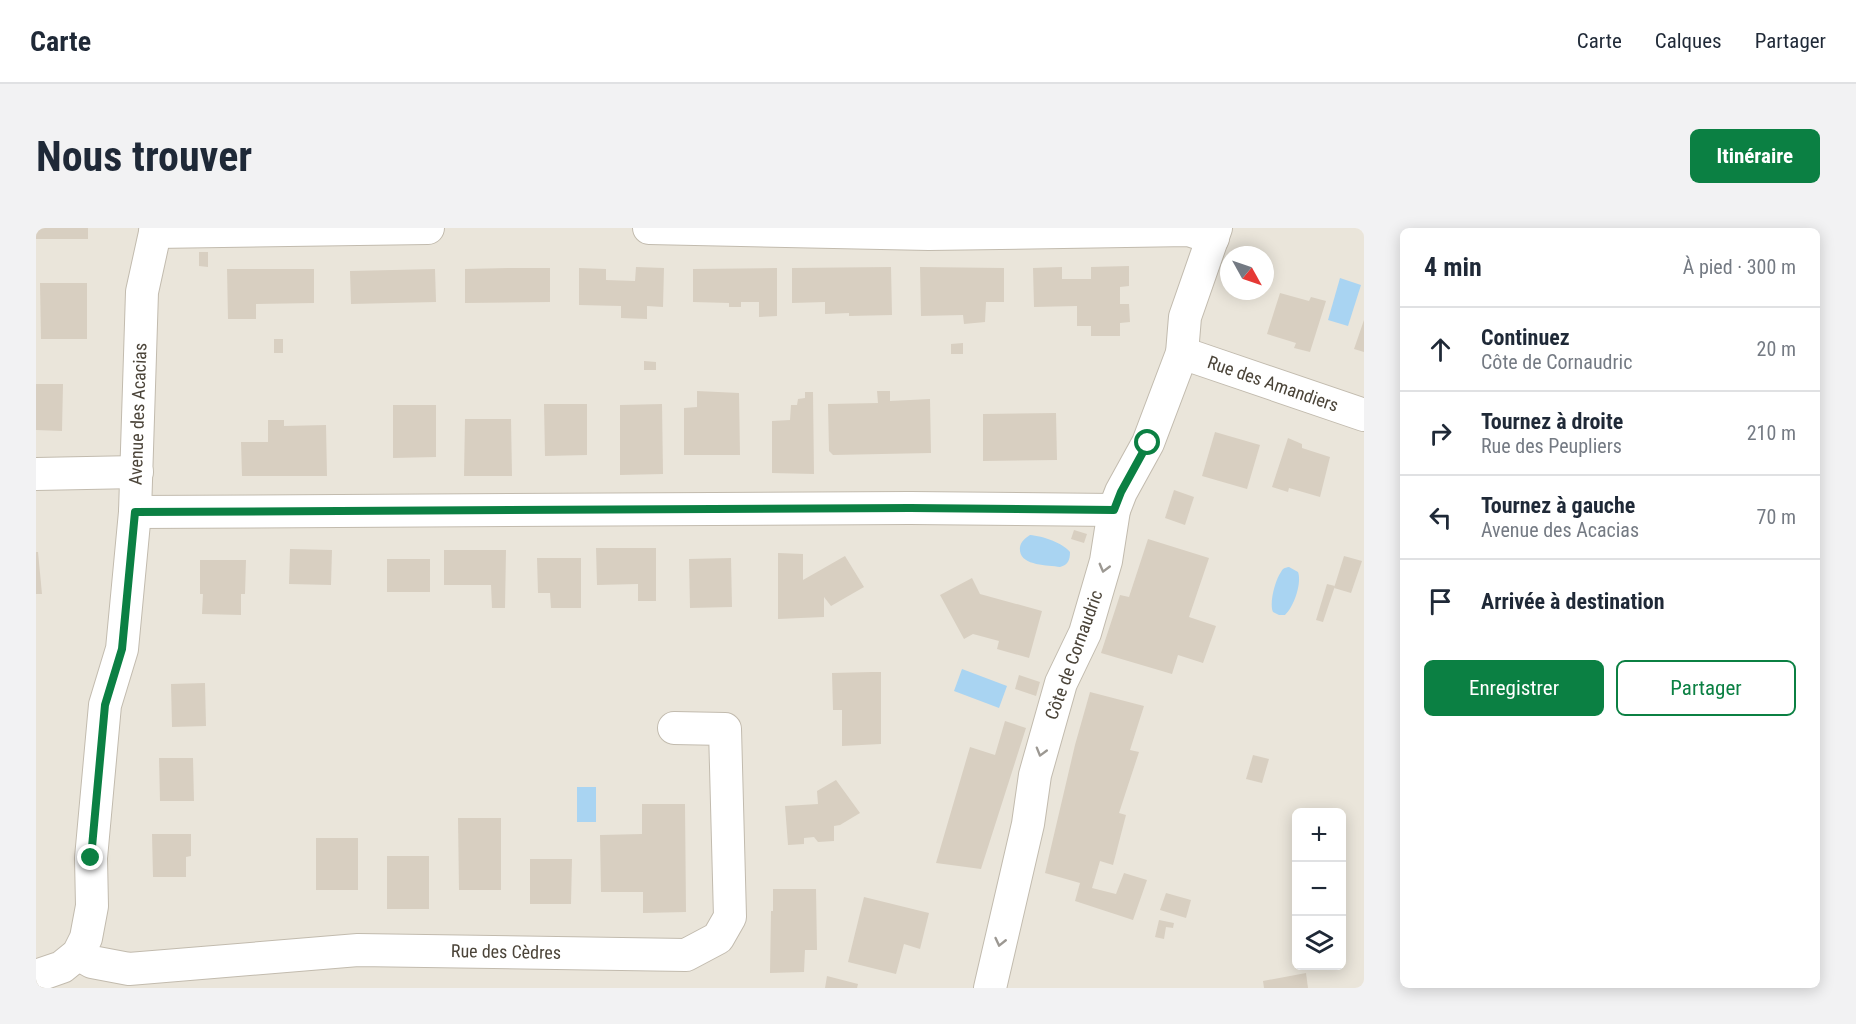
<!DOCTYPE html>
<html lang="fr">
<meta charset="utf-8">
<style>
:root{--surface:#fff;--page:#f2f2f3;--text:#1f2937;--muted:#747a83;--line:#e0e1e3;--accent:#0b8043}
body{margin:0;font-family:"Roboto Condensed",sans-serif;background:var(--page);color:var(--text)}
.controls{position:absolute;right:18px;bottom:18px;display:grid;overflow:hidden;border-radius:9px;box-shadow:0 3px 15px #0003}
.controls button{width:54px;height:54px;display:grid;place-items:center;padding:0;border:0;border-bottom:2px solid var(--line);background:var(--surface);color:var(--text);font:30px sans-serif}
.compass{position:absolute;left:1184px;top:18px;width:54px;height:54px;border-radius:50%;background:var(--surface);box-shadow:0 3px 15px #0003;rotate:130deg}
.stop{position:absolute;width:18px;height:18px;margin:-14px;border:4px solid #0b8043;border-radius:50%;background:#fff}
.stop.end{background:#0b8043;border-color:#fff;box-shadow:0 2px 6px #0008}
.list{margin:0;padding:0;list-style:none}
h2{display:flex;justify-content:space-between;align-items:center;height:78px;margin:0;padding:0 24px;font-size:26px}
h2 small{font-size:20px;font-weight:400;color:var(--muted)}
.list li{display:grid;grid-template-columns:39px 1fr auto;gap:18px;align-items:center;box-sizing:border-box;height:84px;padding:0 24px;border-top:2px solid var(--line)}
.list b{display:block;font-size:22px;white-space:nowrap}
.list p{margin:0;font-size:20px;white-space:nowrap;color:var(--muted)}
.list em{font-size:20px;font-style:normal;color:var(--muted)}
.actions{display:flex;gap:12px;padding:18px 24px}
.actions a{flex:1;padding:14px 0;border:2px solid var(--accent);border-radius:9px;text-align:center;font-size:21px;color:var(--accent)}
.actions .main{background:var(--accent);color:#fff}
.icon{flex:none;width:33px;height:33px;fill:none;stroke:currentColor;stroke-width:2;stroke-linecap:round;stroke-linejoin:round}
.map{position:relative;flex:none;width:1328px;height:760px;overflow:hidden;border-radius:9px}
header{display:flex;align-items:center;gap:36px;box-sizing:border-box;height:84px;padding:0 30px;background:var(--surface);border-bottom:2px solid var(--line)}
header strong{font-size:28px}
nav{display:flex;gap:33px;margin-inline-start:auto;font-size:21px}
.intro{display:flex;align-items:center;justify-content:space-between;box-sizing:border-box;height:144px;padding:0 36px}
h1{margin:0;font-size:42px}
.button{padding:15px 27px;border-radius:9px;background:var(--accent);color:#fff;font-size:21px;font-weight:700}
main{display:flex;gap:36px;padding:0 36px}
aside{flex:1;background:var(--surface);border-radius:9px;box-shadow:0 3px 15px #0003}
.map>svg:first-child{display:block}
</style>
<header>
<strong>Carte</strong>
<nav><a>Carte</a><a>Calques</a><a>Partager</a></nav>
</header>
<div class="intro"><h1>Nous trouver</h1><a class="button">Itinéraire</a></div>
<main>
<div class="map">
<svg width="1328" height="760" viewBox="0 0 1328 760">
<rect width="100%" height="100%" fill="#f6f3ec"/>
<!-- residential -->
<path fill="#eae5da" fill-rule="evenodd" d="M 0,0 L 1328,0 L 1328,760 L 0,760 ZM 1193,27 L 1229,27 L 1229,63 L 1193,63 ZM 1260,584 L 1306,584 L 1306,738 L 1260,738 Z"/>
<!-- water -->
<g fill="#a9d4f2">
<path d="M 1304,50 L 1325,57 L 1312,98 L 1292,92 Z"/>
<path d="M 994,307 C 1007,308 1027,315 1034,324 C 1034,332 1032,337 1024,339 C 1012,337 986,338 984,323 C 983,315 988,311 994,307 Z"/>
<path d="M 1253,339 L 1262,344 C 1266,355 1258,379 1249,387 L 1243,387 L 1237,384 C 1233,376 1239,352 1245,344 C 1247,340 1248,340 1253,339 Z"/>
<path d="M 926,441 L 971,458 L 963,480 L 918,463 Z"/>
<rect x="541" y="559" width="19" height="35"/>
</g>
<!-- building -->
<g fill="#d8cfc1">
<rect x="0" y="0" width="52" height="11"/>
<path d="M 163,24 L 172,24 L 172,39 L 163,38 Z"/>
<path d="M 1093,38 L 1093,58 L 1084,59 L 1084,76 L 1093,76 L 1094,94 L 1084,95 L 1084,108 L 1055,108 L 1055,98 L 1041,98 L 1041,78 L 998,79 L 997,40 L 1026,39 L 1026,51 L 1055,51 L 1055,39 Z"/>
<path d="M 600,39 L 628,40 L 627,79 L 611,78 L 611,91 L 585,90 L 585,78 L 543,77 L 543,40 L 570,41 L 570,52 L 599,53 Z"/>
<path d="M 855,39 L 856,87 L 813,88 L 813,85 L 789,86 L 789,74 L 756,75 L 756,40 Z"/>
<path d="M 884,39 L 968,40 L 968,74 L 950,74 L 949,94 L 928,96 L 927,87 L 885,88 Z"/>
<path d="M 472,40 L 514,40 L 514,74 L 429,75 L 429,41 Z"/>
<path d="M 741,40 L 741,88 L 723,89 L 723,74 L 705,74 L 705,79 L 693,79 L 693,75 L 657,74 L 657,41 Z"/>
<path d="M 191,41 L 278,41 L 278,75 L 220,76 L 220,91 L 192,91 Z"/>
<path d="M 399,41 L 400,74 L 315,76 L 314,43 Z"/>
<path d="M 4,55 L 51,55 L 51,111 L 5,111 Z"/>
<path d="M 1244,65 L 1273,73 L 1275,69 L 1290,73 L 1274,124 L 1258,120 L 1260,115 L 1231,106 Z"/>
<path d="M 1328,92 L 1328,124 L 1318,121 Z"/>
<rect x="238" y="111" width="9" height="14"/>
<path d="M 927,115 L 927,126 L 915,126 L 915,116 Z"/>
<path d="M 608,133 L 620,134 L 620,142 L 608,142 Z"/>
<path d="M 0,156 L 27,156 L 26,203 L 0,202 Z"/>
<path d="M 661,163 L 703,165 L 704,227 L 648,227 L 648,180 L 661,179 Z"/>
<path d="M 841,163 L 854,163 L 854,173 L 894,171 L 895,225 L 797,227 L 793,223 L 792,176 L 842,175 Z"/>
<path d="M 769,164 L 777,164 L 778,246 L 736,245 L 736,193 L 754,192 L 755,177 L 761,177 L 762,171 L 769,170 Z"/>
<path d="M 508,176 L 551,176 L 551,227 L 509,228 Z"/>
<path d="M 626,176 L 627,246 L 584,247 L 584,177 Z"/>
<path d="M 357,177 L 400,177 L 400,229 L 357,230 Z"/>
<path d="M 1020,185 L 1021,232 L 947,233 L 947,186 Z"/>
<path d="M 429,191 L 475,191 L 476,248 L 428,248 Z"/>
<path d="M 232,192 L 248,192 L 248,198 L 290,197 L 291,248 L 206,248 L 205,214 L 232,214 Z"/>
<path d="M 1179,204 L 1224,217 L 1211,261 L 1166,248 Z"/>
<path d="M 1252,210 L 1266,216 L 1266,220 L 1294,229 L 1284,269 L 1253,260 L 1252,264 L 1236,259 Z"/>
<path d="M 1138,262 L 1158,269 L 1149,297 L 1129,290 Z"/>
<path d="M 1038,302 L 1051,306 L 1048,315 L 1035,311 Z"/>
<path d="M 1112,311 L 1173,330 L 1153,389 L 1180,398 L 1167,435 L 1142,427 L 1136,446 L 1065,425 L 1084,367 L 1093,369 Z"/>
<path d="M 560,320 L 620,320 L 620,373 L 602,373 L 602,356 L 561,357 Z"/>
<path d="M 254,321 L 296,322 L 295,357 L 253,356 Z"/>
<path d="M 408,322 L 470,322 L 469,380 L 456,380 L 455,357 L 408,357 Z"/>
<path d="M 0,324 L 2,324 L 6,366 L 0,366 Z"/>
<path d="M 742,325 L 767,326 L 767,352 L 809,328 L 828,359 L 795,378 L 788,369 L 788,389 L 742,391 Z"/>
<path d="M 1308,328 L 1326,333 L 1315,365 L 1298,360 Z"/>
<path d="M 501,330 L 545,330 L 545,380 L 515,380 L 514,365 L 502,365 Z"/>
<path d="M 695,330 L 696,379 L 654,380 L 653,331 Z"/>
<rect x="351" y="331" width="43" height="33"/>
<path d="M 164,332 L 210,332 L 209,366 L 205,366 L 205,387 L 166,386 L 167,366 L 164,366 Z"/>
<path d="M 936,350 L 944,366 L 1006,383 L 993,430 L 961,421 L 963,413 L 937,406 L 928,411 L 904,367 Z"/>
<path d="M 1291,356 L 1299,358 L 1287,394 L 1280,392 Z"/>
<path d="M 836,444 L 845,444 L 845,516 L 806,518 L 806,482 L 797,482 L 796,445 Z"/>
<path d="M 983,447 L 1004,454 L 1000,468 L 979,461 Z"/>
<path d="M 169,455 L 170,498 L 136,499 L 135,456 Z"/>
<path d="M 1054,464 L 1108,478 L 1094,522 L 1103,524 L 1083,585 L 1090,587 L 1077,637 L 1064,633 L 1056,660 L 1080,666 L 1088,645 L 1111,652 L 1097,692 L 1039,673 L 1044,655 L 1009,645 L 1039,517 Z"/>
<path d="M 969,493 L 990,500 L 945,641 L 900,635 L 934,519 L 959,527 Z"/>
<path d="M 1217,527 L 1233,531 L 1226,555 L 1210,551 Z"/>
<path d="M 123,530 L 157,530 L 158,573 L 124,573 Z"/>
<path d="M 800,552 L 824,585 L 804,597 L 798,598 L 798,613 L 782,614 L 778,609 L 768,610 L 768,616 L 752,617 L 749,578 L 782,576 L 781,563 Z"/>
<path d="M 606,576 L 649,576 L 650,684 L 607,685 L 607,664 L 565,664 L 564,607 L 606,606 Z"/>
<path d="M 422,590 L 465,590 L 465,662 L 423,662 Z"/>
<path d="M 116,606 L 155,606 L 155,628 L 150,629 L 150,649 L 117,649 Z"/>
<rect x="280" y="610" width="42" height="52"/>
<rect x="351" y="628" width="42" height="53"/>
<path d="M 494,631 L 536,631 L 535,676 L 494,676 Z"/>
<path d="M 737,661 L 780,661 L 781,722 L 769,722 L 768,744 L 734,745 L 735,683 L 737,683 Z"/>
<path d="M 1130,665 L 1155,672 L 1150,690 L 1124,682 Z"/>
<path d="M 828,669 L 893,685 L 884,721 L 868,716 L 860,746 L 812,734 Z"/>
<path d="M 1123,692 L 1138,695 L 1137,700 L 1130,699 L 1128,711 L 1119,709 Z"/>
<path d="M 1270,745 L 1272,760 L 1228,760 L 1227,753 Z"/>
<path d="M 791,748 L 822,756 L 821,760 L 789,760 Z"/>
</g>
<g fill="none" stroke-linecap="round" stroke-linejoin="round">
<defs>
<g id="street">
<path d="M 613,0 L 893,6 L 1153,2 L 1177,10"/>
<path d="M 119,4 L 392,0"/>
<path d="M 1146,125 L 1328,187"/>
<path d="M 0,246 L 101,244"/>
<path d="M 99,284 L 874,280 L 1078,282"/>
<path d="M 42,726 L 56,734 L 93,741 L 322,722 L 650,727 L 682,710 L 694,689 L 689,501 L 638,500"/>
<path d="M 0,748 L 26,739 L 42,726 L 50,710 L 56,678 L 55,630 L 69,477 L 86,421 L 99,284 L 106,64 L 120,0"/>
<path d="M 954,760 L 992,596 L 999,547 L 1025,455 L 1049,405 L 1070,333 L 1078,282 L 1085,264 L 1112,215 L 1146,125 L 1149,89 L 1180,0"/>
</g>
</defs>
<!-- street casing -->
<use href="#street" stroke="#c2bbae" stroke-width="34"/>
<!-- street -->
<use href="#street" stroke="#fff" stroke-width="32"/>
</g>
<!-- one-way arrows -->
<defs><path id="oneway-chevron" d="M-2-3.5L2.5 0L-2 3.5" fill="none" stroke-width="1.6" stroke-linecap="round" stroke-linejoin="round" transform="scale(1.5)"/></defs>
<g stroke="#9c9892">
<use href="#oneway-chevron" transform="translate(1068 340) rotate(105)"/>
<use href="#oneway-chevron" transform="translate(1005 524) rotate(106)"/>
<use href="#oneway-chevron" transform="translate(964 714) rotate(103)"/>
</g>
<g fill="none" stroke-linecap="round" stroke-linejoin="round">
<!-- route -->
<path stroke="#0b8043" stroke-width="8" d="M 55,630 L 69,477 L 86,421 L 99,284 L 874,280 L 1078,282 L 1085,264 L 1112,215"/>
</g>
<g text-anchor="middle" stroke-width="5" stroke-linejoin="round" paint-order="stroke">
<!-- street labels -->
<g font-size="18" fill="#4b4439" stroke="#fff">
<text transform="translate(1237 156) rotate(19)" y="6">Rue des Amandiers</text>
<text transform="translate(102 186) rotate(-88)" y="6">Avenue des Acacias</text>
<text transform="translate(1038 427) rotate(-70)" y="6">Côte de Cornaudric</text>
<text transform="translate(470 724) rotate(1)" y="6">Rue des Cèdres</text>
</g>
</g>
</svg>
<div class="controls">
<button>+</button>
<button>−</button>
<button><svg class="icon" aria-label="layers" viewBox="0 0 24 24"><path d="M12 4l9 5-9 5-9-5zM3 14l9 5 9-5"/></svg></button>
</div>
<svg class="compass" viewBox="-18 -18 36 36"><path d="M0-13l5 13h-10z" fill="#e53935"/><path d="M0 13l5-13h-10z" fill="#747a83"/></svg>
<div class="stop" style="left:1112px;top:215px"></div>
<div class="stop end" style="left:55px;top:630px"></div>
</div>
<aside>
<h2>4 min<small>À pied · 300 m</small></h2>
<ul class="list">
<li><svg class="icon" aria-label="ahead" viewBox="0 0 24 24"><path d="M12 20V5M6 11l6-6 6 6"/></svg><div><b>Continuez</b><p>Côte de Cornaudric</p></div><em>20 m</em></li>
<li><svg class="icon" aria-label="right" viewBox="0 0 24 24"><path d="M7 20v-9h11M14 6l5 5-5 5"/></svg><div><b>Tournez à droite</b><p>Rue des Peupliers</p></div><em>210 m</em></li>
<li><svg class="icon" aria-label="left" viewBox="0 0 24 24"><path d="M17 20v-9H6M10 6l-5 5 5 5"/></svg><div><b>Tournez à gauche</b><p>Avenue des Acacias</p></div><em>70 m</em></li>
<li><svg class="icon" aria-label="arrive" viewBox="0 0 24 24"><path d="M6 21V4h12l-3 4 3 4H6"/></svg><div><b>Arrivée à destination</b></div></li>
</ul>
<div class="actions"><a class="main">Enregistrer</a><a>Partager</a></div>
</aside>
</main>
